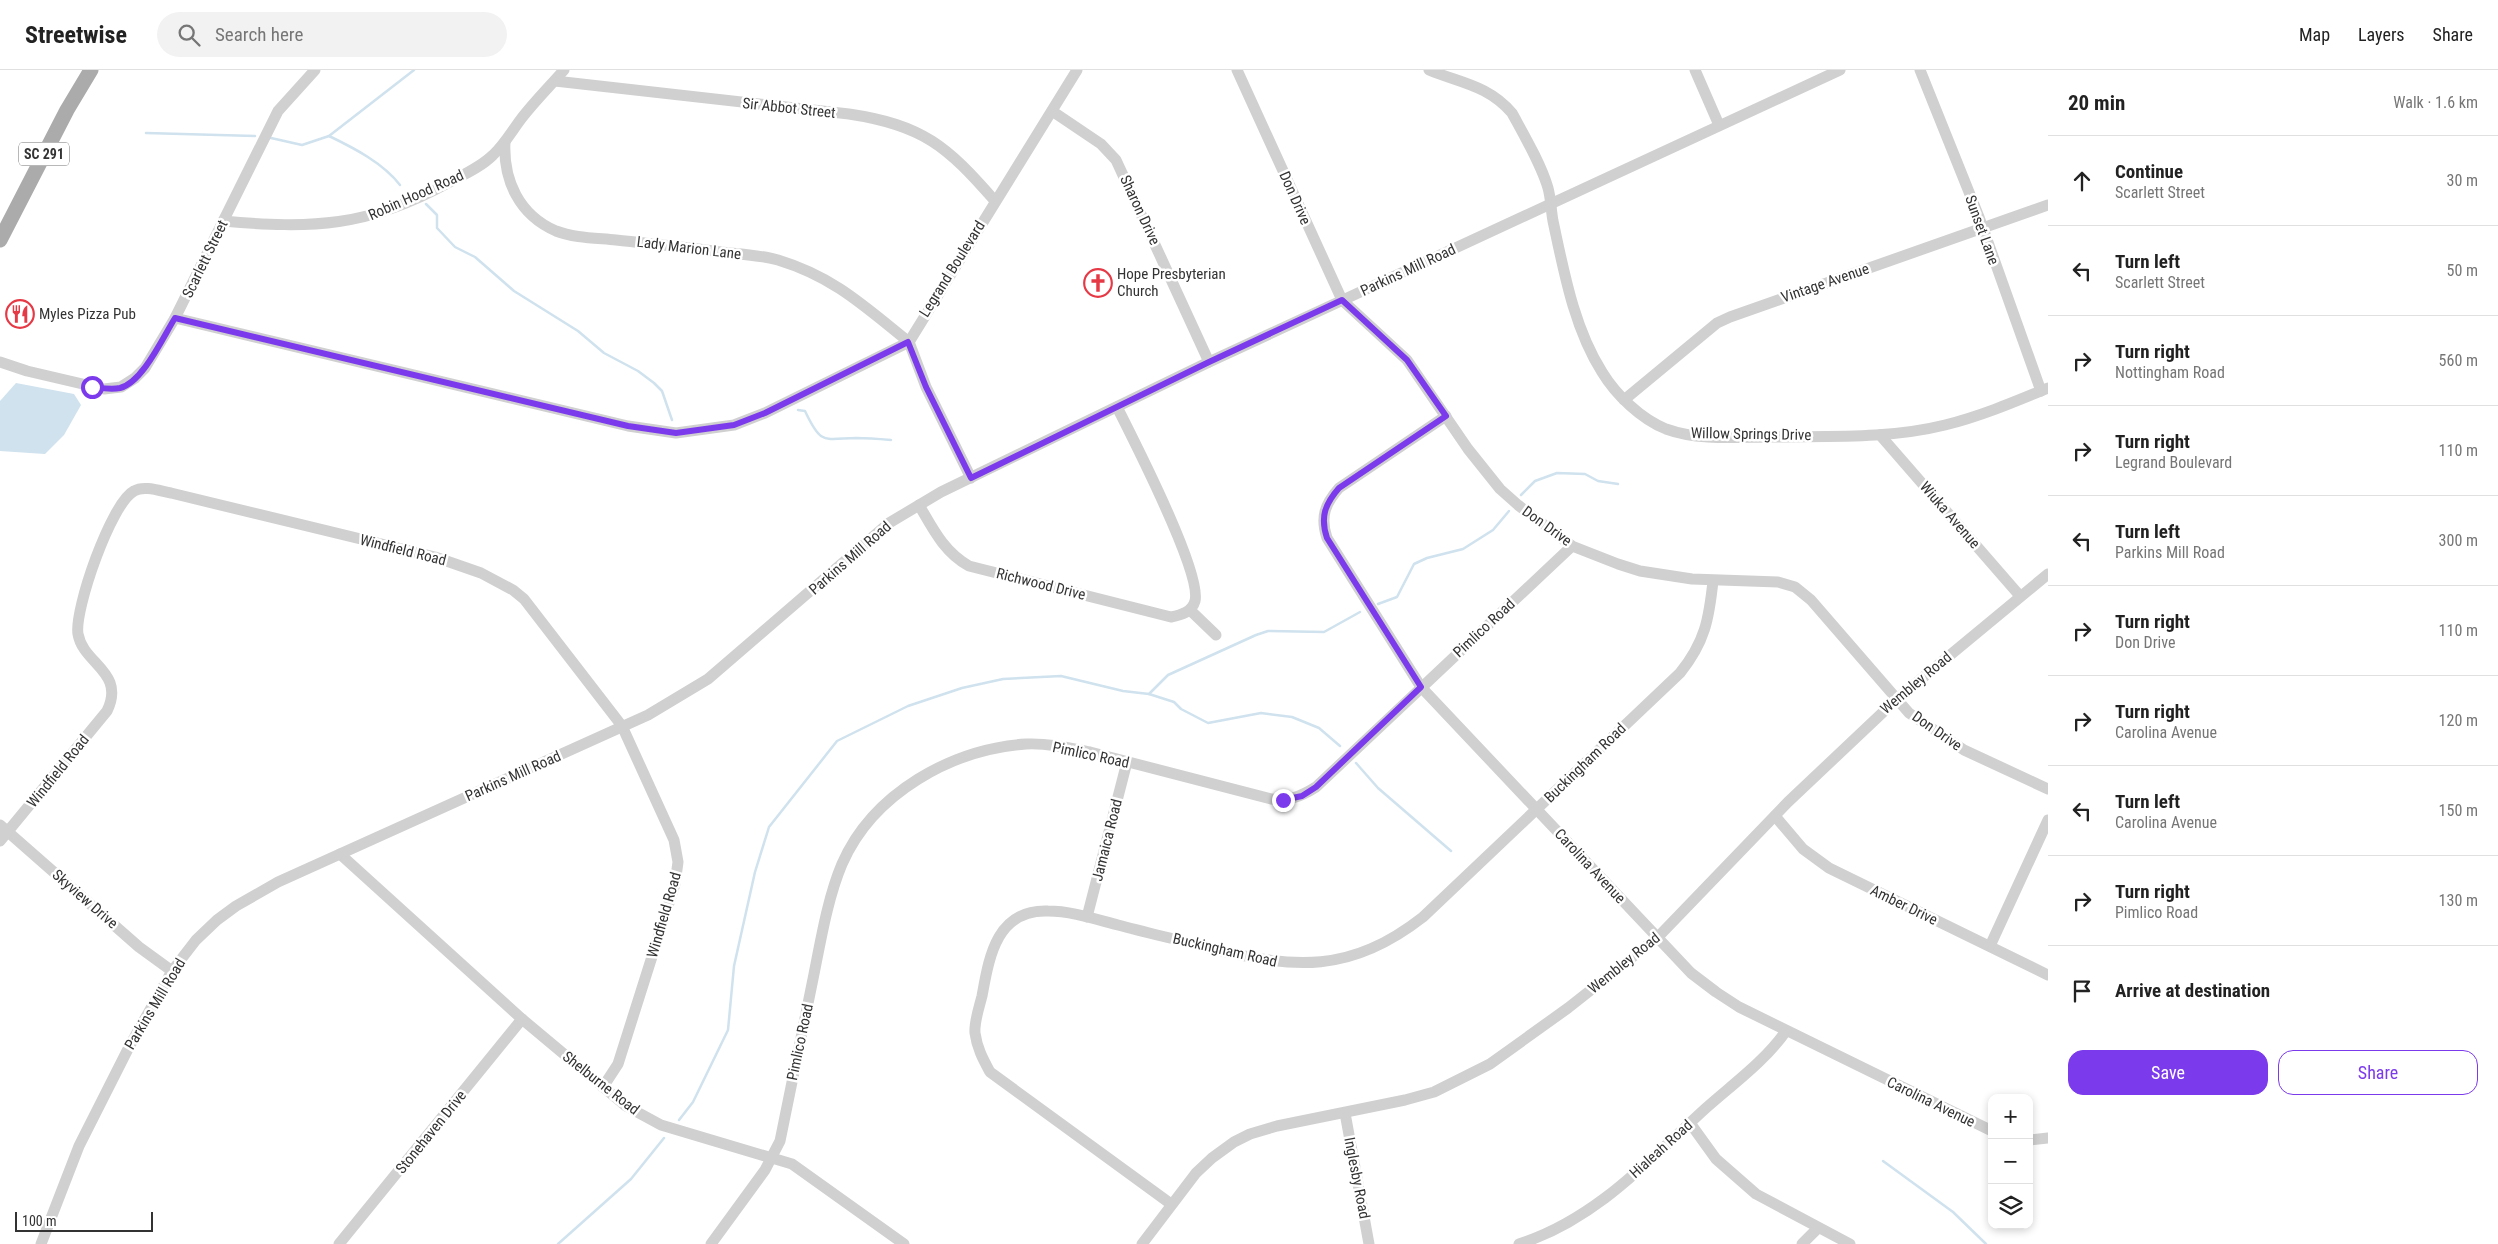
<!DOCTYPE html>
<meta charset="utf-8">
<style>
:root{--surface:#fff;--page:#f2f2f2;--text:#222;--muted:#767676;--line:#e0e0e0;--accent:#7c3aed}
body{margin:0;font-family:"Roboto Condensed",sans-serif;background:var(--page);color:var(--text)}
.controls{position:absolute;right:15px;bottom:15px;display:grid;overflow:hidden;border-radius:10px;box-shadow:0 2px 8px #0003}
.controls button{width:45px;height:45px;display:grid;place-items:center;padding:0;border:0;border-bottom:1px solid var(--line);background:var(--surface);color:var(--text);font:25px sans-serif}
.scale{position:absolute;left:15px;bottom:12px;width:138px;box-sizing:border-box;padding-left:5px;border:2px solid #333;border-top:0;font-size:14px;line-height:18px;white-space:nowrap;color:#333;-webkit-text-stroke:4px #fff;paint-order:stroke}
.stop{position:absolute;width:15px;height:15px;margin:-11px;border:4px solid #7c3aed;border-radius:50%;background:#fff}
.stop.end{background:#7c3aed;border-color:#fff;box-shadow:0 1px 5px #0008}
.list{margin:0;padding:0;list-style:none}
h2{display:flex;justify-content:space-between;align-items:center;height:65px;margin:0;padding:0 20px;font-size:21px}
h2 small{font-size:16px;font-weight:400;color:var(--muted)}
.list li{display:grid;grid-template-columns:32px 1fr auto;gap:15px;align-items:center;box-sizing:border-box;height:90px;padding:0 20px;border-top:1px solid var(--line)}
.list b{display:block;font-size:19px;white-space:nowrap}
.list p{margin:0;font-size:16px;white-space:nowrap;color:var(--muted)}
.list em{font-size:16px;font-style:normal;color:var(--muted)}
.actions{display:flex;gap:10px;padding:15px 20px}
.actions a{flex:1;padding:11px 0;border:1px solid var(--accent);border-radius:15px;text-align:center;font-size:18px;color:var(--accent)}
.actions .main{background:var(--accent);color:#fff}
.icon{flex:none;width:28px;height:28px;fill:none;stroke:currentColor;stroke-width:2;stroke-linecap:round;stroke-linejoin:round}
.map{position:relative;flex:none;width:2048px;height:1174px;overflow:hidden}
header{display:flex;align-items:center;gap:30px;box-sizing:border-box;height:70px;padding:0 25px;background:var(--surface);border-bottom:1px solid var(--line)}
header strong{font-size:24px}
nav{display:flex;gap:28px;margin-inline-start:auto;font-size:18px}
.search{width:350px;height:45px;background:var(--page);display:flex;align-items:center;gap:12px;box-sizing:border-box;padding:0 18px;border-radius:28px;color:var(--muted);font-size:19px}
main{display:flex}
aside{flex:1;background:var(--surface)}
.map>svg:first-child{display:block}
</style>
<header>
<strong>Streetwise</strong>
<div class="search"><svg class="icon" aria-label="search" viewBox="0 0 24 24"><circle cx="10" cy="10" r="6"/><path d="M15 15l6 6"/></svg>Search here</div>
<nav><a>Map</a><a>Layers</a><a>Share</a></nav>
</header>
<main>
<div class="map">
<svg width="2048" height="1174" viewBox="0 0 2048 1174">
<rect width="100%" height="100%" fill="#fff"/>
<!-- water -->
<path fill="#cfe2ee" d="M 16,313 L 74,324 L 81,335 L 64,365 L 45,384 L 0,381 L 0,331 Z"/>
<g fill="none" stroke-linecap="round" stroke-linejoin="round">
<!-- stream -->
<g stroke="#cfe2ee" stroke-width="2.5">
<path d="M 146,63 L 255,66"/>
<path d="M 329,66 C 354,78 383,93 400,115"/>
<path d="M 271,68 L 302,75 L 329,66 L 414,0"/>
<path d="M 426,134 L 437,145 L 437,158 L 455,177 L 475,187 L 514,221 L 578,261 L 604,283 L 638,301 L 654,313 L 662,321 L 672,350"/>
<path d="M 798,340 L 805,341 C 821,375 823,369 856,368 C 868,368 880,369 891,370"/>
<path d="M 1521,425 L 1535,411 L 1557,403 L 1585,404 L 1598,411 L 1618,414"/>
<path d="M 1378,534 L 1397,527 L 1414,494 L 1427,488 L 1463,479 L 1493,460 L 1509,441"/>
<path d="M 1149,624 L 1168,605 L 1256,565 L 1268,561 L 1324,562 L 1360,542"/>
<path d="M 1356,693 L 1378,718 L 1451,781"/>
<path d="M 679,1050 L 693,1032 L 728,960 L 734,896 L 755,802 L 769,757 L 837,671 L 908,636 L 962,618 L 1003,609 L 1061,606 L 1123,621 L 1149,624 L 1174,632 L 1181,639 L 1208,653 L 1261,643 L 1292,647 L 1319,658 L 1340,676"/>
<path d="M 1883,1091 L 1953,1142 L 1986,1174"/>
<path d="M 558,1174 L 631,1109 L 664,1068"/>
</g>
<!-- minor -->
<g stroke="#d0d0d0" stroke-width="11">
<path d="M 1237,0 L 1342,230 L 1407,290 L 1468,379 L 1500,419 L 1518,435 L 1572,476 L 1618,494 L 1640,501 L 1692,509 L 1778,512 L 1795,517 L 1811,530 L 1909,643 L 1964,680 L 2048,719"/>
<path d="M 1429,0 C 1460,13 1488,15 1512,43 C 1524,65 1541,94 1548,118 C 1551,129 1551,140 1553,151 C 1564,202 1574,258 1602,302 C 1616,325 1641,349 1666,359 C 1699,371 1738,367 1772,367 C 1829,366 1889,369 1945,355 C 1981,346 2014,332 2048,318"/>
<path d="M 1695,0 L 1719,55"/>
<path d="M 1920,0 L 1979,147 L 2041,321"/>
<path d="M 555,11 L 849,44 C 923,55 947,76 995,131"/>
<path d="M 1052,41 L 1101,74 L 1116,90 L 1209,292"/>
<path d="M 223,151 C 312,159 368,157 448,113 C 463,105 481,97 493,85 C 504,75 512,61 521,49 C 534,32 550,16 564,0"/>
<path d="M 175,248 L 628,356 L 676,363 L 734,355 L 765,343 L 909,272 C 864,236 834,207 778,190 C 760,185 740,184 721,182 C 686,177 651,174 616,170 C 596,168 574,168 556,161 C 519,145 503,110 505,72"/>
<path d="M 0,292 L 27,301 L 104,319 L 121,317 L 135,308 L 145,298 L 175,248 L 278,41 L 315,0"/>
<path d="M 1624,330 L 1717,253 L 1730,247 L 2048,135"/>
<path d="M 1446,346 L 1339,418 C 1325,434 1320,447 1327,468 L 1421,617 L 1691,903 L 1716,922 L 1739,937 L 1992,1061"/>
<path d="M 1880,365 L 2020,526"/>
<path d="M 971,408 L 926,317 L 909,272 L 1077,0"/>
<path d="M 919,435 C 933,459 944,482 969,496 L 1171,547 C 1181,545 1192,542 1195,531 C 1202,503 1133,369 1117,337"/>
<path d="M 1190,540 L 1216,565"/>
<path d="M 1775,746 L 1803,779 L 1829,798 L 2048,905"/>
<path d="M 0,755 L 139,877 L 172,901"/>
<path d="M 0,771 L 107,641 C 126,602 83,594 78,564 C 74,540 111,433 134,421 C 144,415 160,421 171,423 L 435,487 L 481,503 L 513,520 L 524,529 L 622,656 L 674,770 L 678,792 L 675,814 L 618,994 L 603,1017"/>
<path d="M 340,784 L 522,949 L 626,1036 L 661,1055 L 792,1094 L 904,1174"/>
<path d="M 1087,847 L 1127,692"/>
<path d="M 1990,876 L 2048,750"/>
<path d="M 1345,1043 L 1369,1174"/>
<path d="M 1690,1053 L 1716,1089 L 1756,1124 L 1850,1174"/>
<path d="M 2029,1070 L 2048,1068"/>
<path d="M 1171,1134 L 990,1002 C 983,989 977,978 975,963 C 974,952 979,938 982,926 C 989,888 996,839 1048,841 C 1071,841 1095,849 1118,855 C 1148,863 1179,870 1209,878 C 1295,899 1350,904 1423,847 L 1680,603 C 1705,572 1709,549 1713,511"/>
<path d="M 41,1174 L 79,1076 L 129,977 L 172,901 L 196,870 L 217,850 L 236,836 L 278,812 L 648,645 L 708,609 L 889,453 L 941,422 L 1209,292 L 1840,0"/>
<path d="M 339,1174 L 522,949"/>
<path d="M 711,1174 L 765,1100 L 780,1071 C 791,1015 803,960 814,904 C 821,869 828,827 842,794 C 873,723 952,679 1026,674 C 1048,673 1070,678 1090,682 L 1271,729 C 1289,731 1300,727 1316,717 L 1572,476"/>
<path d="M 1142,1174 L 1196,1103 L 1212,1088 L 1234,1072 L 1250,1064 L 1277,1056 L 1405,1030 L 1434,1022 L 1490,994 L 1568,938 L 1658,867 L 1788,732 L 1897,629 L 2048,504"/>
<path d="M 1519,1174 C 1595,1150 1649,1090 1706,1038 C 1733,1014 1765,991 1786,961"/>
<path d="M 1802,1174 L 1818,1158"/>
</g>
<!-- major -->
<path stroke="#ababab" stroke-width="15" d="M 0,170 L 67,40 L 91,0"/>
</g>
<g fill="none" stroke-linecap="round" stroke-linejoin="round">
<!-- route -->
<path stroke="#7c3aed" stroke-width="6" d="M 92,317 C 101,318 111,320 120,318 C 143,312 163,267 175,248 L 628,356 L 676,363 L 734,355 L 765,343 L 908,272 L 926,317 L 971,408 L 1209,292 L 1342,230 L 1407,290 L 1446,346 L 1339,418 C 1325,434 1320,447 1327,468 L 1421,617 L 1316,717 L 1302,726 L 1283,730"/>
</g>
<!-- icons -->
<defs>
<symbol id="church-ring" viewBox="-11 -11 22 22"><circle r="9.5" fill="#fff" stroke="#e63946" stroke-width="1.5"/><path d="M-1.2-6h2.4v3.5h3.3v2.4h-3.3V6h-2.4V-.1h-3.3v-2.4h3.3Z" fill="#e63946"/></symbol>
<symbol id="restaurant-ring" viewBox="-11 -11 22 22"><circle r="9.5" fill="#fff" stroke="#e63946" stroke-width="1.5"/><path d="M-5-6h1v4h1v-4h1v4h1v-4h1v5L-1.5 .5V6h-2V.5L-5-1ZM5-6V6H3V1.5H1.5Q1.5-4 5-6Z" fill="#e63946"/></symbol>
</defs>
<g fill-rule="evenodd">
<use href="#church-ring" x="1082" y="197" width="32" height="32"/>
<use href="#restaurant-ring" x="4" y="228" width="32" height="32"/>
</g>
<g text-anchor="middle" stroke-width="5" stroke-linejoin="round" paint-order="stroke">
<!-- shield labels -->
<rect fill="#fff" stroke="#707070" stroke-width="1" x="19" y="72.5" width="50" height="23" rx="4"/>
<g font-size="14" font-weight="bold" fill="#333">
<text x="44" y="89">SC 291</text>
</g>
<!-- street labels -->
<g font-size="15" fill="#333" stroke="#fff">
<text transform="translate(789 38) rotate(6)" y="5">Sir Abbot Street</text>
<text transform="translate(416 125) rotate(-24)" y="5">Robin Hood Road</text>
<text transform="translate(1295 128) rotate(66)" y="5">Don Drive</text>
<text transform="translate(1140 140) rotate(65)" y="5">Sharon Drive</text>
<text transform="translate(1982 160) rotate(70)" y="5">Sunset Lane</text>
<text transform="translate(689 178) rotate(7)" y="5">Lady Marion Lane</text>
<text transform="translate(205 189) rotate(-64)" y="5">Scarlett Street</text>
<text transform="translate(952 199) rotate(-58)" y="5">Legrand Boulevard</text>
<text transform="translate(1408 200) rotate(-25)" y="5">Parkins Mill Road</text>
<text transform="translate(1825 213) rotate(-19)" y="5">Vintage Avenue</text>
<text transform="translate(1751 364) rotate(1)" y="5">Willow Springs Drive</text>
<text transform="translate(1950 445) rotate(49)" y="5">Wiuka Avenue</text>
<text transform="translate(1547 456) rotate(36)" y="5">Don Drive</text>
<text transform="translate(403 480) rotate(14)" y="5">Windfield Road</text>
<text transform="translate(850 488) rotate(-41)" y="5">Parkins Mill Road</text>
<text transform="translate(1041 514) rotate(14)" y="5">Richwood Drive</text>
<text transform="translate(1484 558) rotate(-43)" y="5">Pimlico Road</text>
<text transform="translate(1916 613) rotate(-40)" y="5">Wembley Road</text>
<text transform="translate(1937 661) rotate(35)" y="5">Don Drive</text>
<text transform="translate(1091 685) rotate(12)" y="5">Pimlico Road</text>
<text transform="translate(1585 693) rotate(-44)" y="5">Buckingham Road</text>
<text transform="translate(58 701) rotate(-51)" y="5">Windfield Road</text>
<text transform="translate(513 706) rotate(-24)" y="5">Parkins Mill Road</text>
<text transform="translate(1107 770) rotate(-76)" y="5">Jamaica Road</text>
<text transform="translate(1590 796) rotate(47)" y="5">Carolina Avenue</text>
<text transform="translate(85 829) rotate(41)" y="5">Skyview Drive</text>
<text transform="translate(1904 835) rotate(26)" y="5">Amber Drive</text>
<text transform="translate(664 845) rotate(-74)" y="5">Windfield Road</text>
<text transform="translate(1225 880) rotate(13)" y="5">Buckingham Road</text>
<text transform="translate(1624 893) rotate(-39)" y="5">Wembley Road</text>
<text transform="translate(155 934) rotate(-59)" y="5">Parkins Mill Road</text>
<text transform="translate(800 972) rotate(-78)" y="5">Pimlico Road</text>
<text transform="translate(601 1013) rotate(38)" y="5">Shelburne Road</text>
<text transform="translate(1931 1032) rotate(26)" y="5">Carolina Avenue</text>
<text transform="translate(431 1062) rotate(-51)" y="5">Stonehaven Drive</text>
<text transform="translate(1661 1079) rotate(-42)" y="5">Hialeah Road</text>
<text transform="translate(1357 1108) rotate(79)" y="5">Inglesby Road</text>
</g>
<!-- poi labels -->
<g font-size="15" fill="#333" stroke="#fff" text-anchor="start">
<text x="1117" y="209">Hope Presbyterian<tspan x="1117" dy="17">Church</tspan></text>
<text x="39" y="249">Myles Pizza Pub</text>
</g>
</g>
</svg>
<div class="controls">
<button>+</button>
<button>−</button>
<button><svg class="icon" aria-label="layers" viewBox="0 0 24 24"><path d="M12 4l9 5-9 5-9-5zM3 14l9 5 9-5"/></svg></button>
</div>
<div class="scale">100 m</div>
<div class="stop" style="left:92px;top:317px"></div>
<div class="stop end" style="left:1283px;top:730px"></div>
</div>
<aside>
<h2>20 min<small>Walk · 1.6 km</small></h2>
<ul class="list">
<li><svg class="icon" aria-label="ahead" viewBox="0 0 24 24"><path d="M12 20V5M6 11l6-6 6 6"/></svg><div><b>Continue</b><p>Scarlett Street</p></div><em>30 m</em></li>
<li><svg class="icon" aria-label="left" viewBox="0 0 24 24"><path d="M17 20v-9H6M10 6l-5 5 5 5"/></svg><div><b>Turn left</b><p>Scarlett Street</p></div><em>50 m</em></li>
<li><svg class="icon" aria-label="right" viewBox="0 0 24 24"><path d="M7 20v-9h11M14 6l5 5-5 5"/></svg><div><b>Turn right</b><p>Nottingham Road</p></div><em>560 m</em></li>
<li><svg class="icon" aria-label="right" viewBox="0 0 24 24"><path d="M7 20v-9h11M14 6l5 5-5 5"/></svg><div><b>Turn right</b><p>Legrand Boulevard</p></div><em>110 m</em></li>
<li><svg class="icon" aria-label="left" viewBox="0 0 24 24"><path d="M17 20v-9H6M10 6l-5 5 5 5"/></svg><div><b>Turn left</b><p>Parkins Mill Road</p></div><em>300 m</em></li>
<li><svg class="icon" aria-label="right" viewBox="0 0 24 24"><path d="M7 20v-9h11M14 6l5 5-5 5"/></svg><div><b>Turn right</b><p>Don Drive</p></div><em>110 m</em></li>
<li><svg class="icon" aria-label="right" viewBox="0 0 24 24"><path d="M7 20v-9h11M14 6l5 5-5 5"/></svg><div><b>Turn right</b><p>Carolina Avenue</p></div><em>120 m</em></li>
<li><svg class="icon" aria-label="left" viewBox="0 0 24 24"><path d="M17 20v-9H6M10 6l-5 5 5 5"/></svg><div><b>Turn left</b><p>Carolina Avenue</p></div><em>150 m</em></li>
<li><svg class="icon" aria-label="right" viewBox="0 0 24 24"><path d="M7 20v-9h11M14 6l5 5-5 5"/></svg><div><b>Turn right</b><p>Pimlico Road</p></div><em>130 m</em></li>
<li><svg class="icon" aria-label="arrive" viewBox="0 0 24 24"><path d="M6 21V4h12l-3 4 3 4H6"/></svg><div><b>Arrive at destination</b></div></li>
</ul>
<div class="actions"><a class="main">Save</a><a>Share</a></div>
</aside>
</main>
